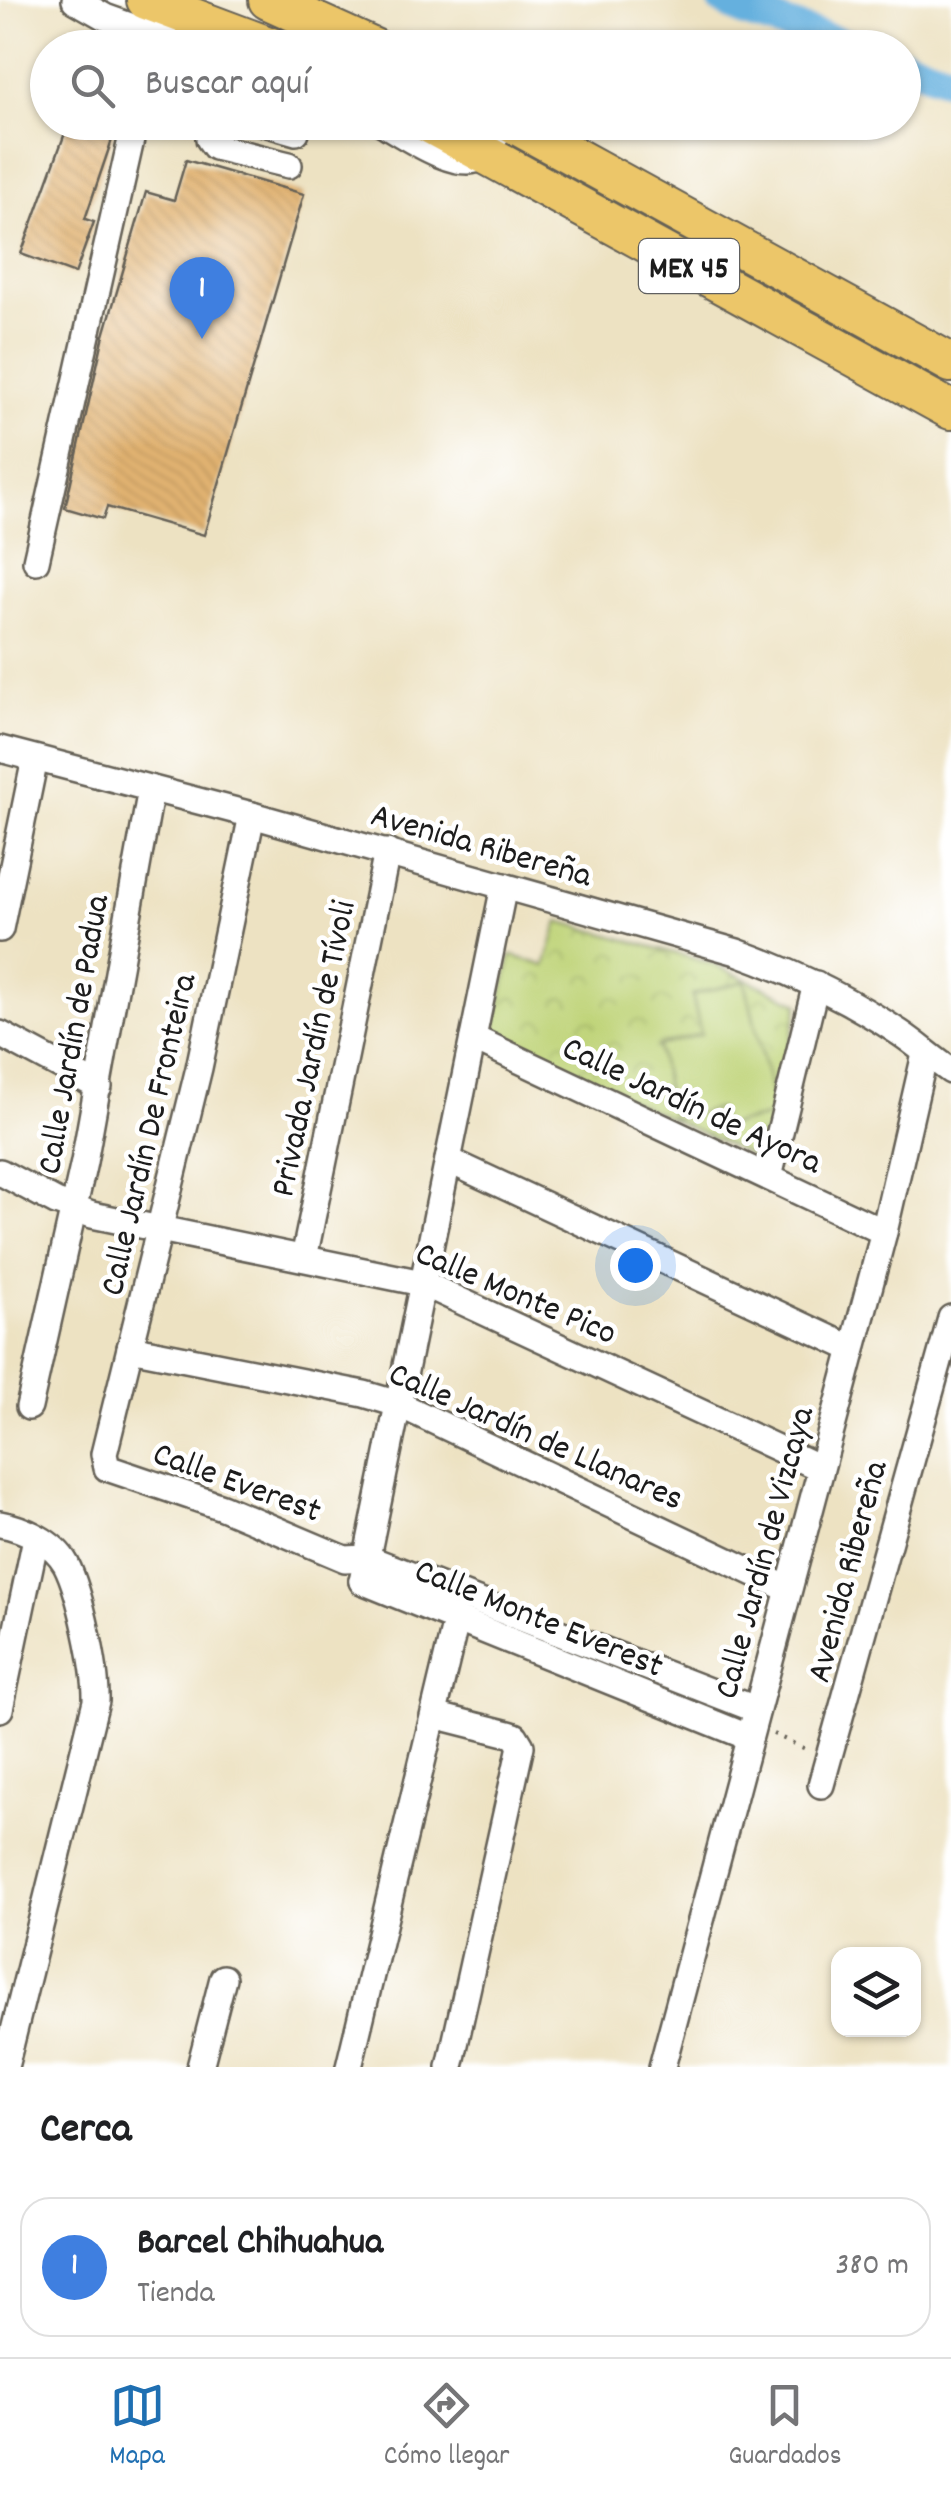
<!DOCTYPE html>
<html lang="es">
<meta charset="utf-8">
<style>
:root{--surface:#fff;--page:#f6f6f6;--text:#202124;--muted:#757577;--line:#e0e0e0;--accent:#1f6fb2}
body{margin:0;font-family:Dekko,sans-serif;background:var(--page);color:var(--text)}
.controls{position:absolute;right:30px;bottom:30px;display:grid;overflow:hidden;border-radius:20px;box-shadow:0 2px 8px #0004}
.controls button{width:90px;height:90px;display:grid;place-items:center;padding:0;border:0;border-bottom:2px solid var(--line);background:var(--surface);color:var(--text);font:50px sans-serif}
.you{position:absolute;left:635px;top:1265px;width:35px;height:35px;margin:-25px;border:8px solid #fff;border-radius:50%;background:#1a73e8;box-shadow:0 0 0 15px #1a73e833}
.badge{display:grid;place-items:center;width:65px;height:65px;border-radius:50%;background:var(--accent);color:#fff;font-size:32px;font-weight:700}
.pin{position:absolute;translate:-50% -82px;filter:drop-shadow(0 2px 5px #0008)}
.pin::after{content:'';position:absolute;top:52px;width:35px;height:30px;background:inherit;clip-path:polygon(0 0,100% 0,50% 100%)}
.list{margin:0;padding:0;list-style:none}
h2{display:flex;justify-content:space-between;align-items:center;height:130px;margin:0;padding:0 40px;font-size:42px}
h2 small{font-size:32px;font-weight:400;color:var(--muted)}
.list li{display:grid;grid-template-columns:65px 1fr auto;gap:30px;align-items:center;box-sizing:border-box;height:140px;margin:0 20px 20px;padding:0 20px;border:2px solid var(--line);border-radius:30px}
.list b{display:block;font-size:38px;white-space:nowrap}
.list p{margin:0;font-size:32px;white-space:nowrap;color:var(--muted)}
.list em{font-size:32px;font-style:normal;color:var(--muted)}
.icon{flex:none;width:55px;height:55px;fill:none;stroke:currentColor;stroke-width:2;stroke-linecap:round;stroke-linejoin:round}
.map{position:relative;flex:none;width:951px;height:2067px;overflow:hidden}
.search{position:absolute;background:var(--surface);box-shadow:0 2px 8px #0004;left:30px;right:30px;top:30px;height:110px;display:flex;align-items:center;gap:25px;box-sizing:border-box;padding:0 35px;border-radius:55px;color:var(--muted);font-size:38px}
.sheet{height:290px;background:var(--surface)}
nav{display:flex;justify-content:space-around;align-items:center;box-sizing:border-box;height:140px;border-top:2px solid var(--line);background:var(--surface);font-size:28px;color:var(--muted)}
nav a{display:grid;justify-items:center;gap:5px}
nav .on{color:var(--accent)}
.map>svg:first-child{display:block}
</style>
<div class="map">
<svg width="951" height="2067" viewBox="0 0 951 2067">
<defs>
<pattern id="park-crowns" width="20" height="18" patternUnits="userSpaceOnUse" patternTransform="scale(2.5)"><rect width="20" height="18" fill="#bed376"/><path d="M2 6a3 3 0 1 1 6 0M12 15a3 3 0 1 1 6 0" fill="none" stroke="#a3b566"/></pattern>
<pattern id="building-back-hatch" width="6" height="6" patternUnits="userSpaceOnUse" patternTransform="scale(2.5)"><rect width="6" height="6" fill="#e1b271"/><path d="M-1 5l2 2M0 0l6 6M5-1l2 2" fill="none" stroke="#c09861"/></pattern>
</defs>
<rect width="100%" height="100%" fill="#fff"/>
<filter id="ink" filterUnits="userSpaceOnUse"><feTurbulence type="fractalNoise" baseFrequency=".01" numOctaves="2"/><feDisplacementMap in="SourceGraphic" scale="20" xChannelSelector="R" yChannelSelector="G"/><feConvolveMatrix kernelMatrix="1 2 1 2 8 2 1 2 1" color-interpolation-filters="sRGB"/></filter>
<filter id="wash" filterUnits="userSpaceOnUse"><feTurbulence type="fractalNoise" baseFrequency=".0048" numOctaves="4" result="noise"/><feDisplacementMap in="SourceGraphic" scale="40" xChannelSelector="R" yChannelSelector="G"/><feGaussianBlur stdDeviation="2.25" result="paint"/><feColorMatrix in="noise" values="0 0 0 0 0 0 0 0 0 0 0 0 0 0 0 0 0 1.4 0 .05"/><feComposite in="paint" operator="in"/></filter>
<g filter="url(#wash)">
<rect width="100%" height="100%" fill="#ede2c2"/>
<!-- park -->
<path fill="url(#park-crowns)" stroke="#6d7849" stroke-width="2.5" d="M 559,921 L 710,963 L 799,1003 L 764,1162 L 492,1036 L 511,955 L 545,966 Z"/>
<!-- pitch -->
<path fill="#bed376" stroke="#6d7849" stroke-width="2.5" d="M 745,981 L 776,1115 L 722,1127 L 718,1109 L 672,1119 L 658,1046 L 701,1034 L 692,995 Z"/>
<g fill="none" stroke-linecap="round" stroke-linejoin="round">
<!-- river -->
<g stroke="#65b0de" stroke-width="32">
<path d="M 723,0 L 745,12 L 855,48"/>
<path d="M 904,63 L 951,79"/>
</g>
</g>
<g id="blocks">
<!-- building -->
<g fill="url(#building-back-hatch)">
<path d="M 69,122 L 118,122 L 85,219 L 94,222 L 75,274 L 21,254 Z"/>
<path d="M 186,160 L 304,194 L 204,535 L 107,507 L 103,519 L 65,508 L 103,339 L 146,192 L 174,200 Z"/>
</g>
</g>
</g>
<g filter="url(#ink)">
<use href="#blocks" fill-opacity="0" stroke="#656156" stroke-width="2.5"/>
<g fill="none" stroke-linecap="round" stroke-linejoin="round">
<defs>
<g id="minor">
<path d="M 75,0 L 105,17 L 191,48"/>
<path d="M 212,122 L 209,139 L 215,147 L 289,165"/>
<path d="M 261,122 L 296,132"/>
<path d="M 381,122 C 402,134 459,174 482,157 C 492,150 496,134 501,122"/>
<path d="M 36,561 L 135,122"/>
<path d="M 0,749 L 252,815 L 737,952 C 795,973 849,999 900,1033 C 918,1045 933,1059 951,1071"/>
<path d="M 252,815 L 199,1068 L 104,1454 L 107,1468 L 222,1507 L 345,1559 L 367,1558 L 755,1709"/>
<path d="M 0,929 L 35,759"/>
<path d="M 0,1034 L 99,1087"/>
<path d="M 473,1038 L 884,1232"/>
<path d="M 448,1160 L 853,1349"/>
<path d="M 0,1172 L 56,1202 L 92,1215 L 422,1283 L 820,1468"/>
<path d="M 769,1177 L 816,984"/>
<path d="M 304,1258 L 387,852"/>
<path d="M 130,1348 L 364,1394 L 398,1404 L 788,1589"/>
<path d="M 29,1407 L 84,1162 L 151,789"/>
<path d="M 0,1524 C 23,1528 54,1542 66,1564 C 80,1591 97,1670 96,1701 L 5,2067"/>
<path d="M 362,1581 L 504,886"/>
<path d="M 362,1581 L 748,1737"/>
<path d="M 0,1709 L 36,1538"/>
<path d="M 434,1715 L 509,1734 L 515,1736 L 521,1746 L 450,2067"/>
<path d="M 821,1785 L 951,1318"/>
<path d="M 200,2067 L 223,1978"/>
<path d="M 349,2067 L 456,1621"/>
<path d="M 662,2067 L 884,1232 L 925,1054"/>
</g>
<g id="highway">
<path d="M 146,0 L 274,48"/>
<path d="M 268,0 L 374,48"/>
<path d="M 426,122 L 951,410"/>
<path d="M 511,122 L 951,363"/>
</g>
</defs>
<!-- minor casing -->
<use href="#minor" stroke="#656156" stroke-width="30"/>
<!-- highway casing -->
<use href="#highway" stroke="#656156" stroke-width="42"/>
<!-- path -->
<path stroke="#656156" stroke-width="4" stroke-dasharray="2.5 8" stroke-linecap="butt" d="M 773,1734 L 810,1751"/>
<!-- minor -->
<use href="#minor" stroke="#fff" stroke-width="25"/>
<!-- highway -->
<use href="#highway" stroke="#ecc669" stroke-width="38"/>
</g>
</g>
<g text-anchor="middle" stroke-width="9" stroke-linejoin="round" paint-order="stroke">
<!-- shield labels -->
<rect fill="#fff" stroke="#606060" stroke-width="2.5" x="639" y="239" width="100" height="54" rx="8"/>
<g font-size="32" font-weight="bold" fill="#1c1c1c">
<text x="689" y="277">MEX 45</text>
</g>
<!-- street labels -->
<g font-size="35" fill="#1c1c1c" stroke="#fff">
<text transform="translate(482 843) rotate(16)" y="12">Avenida Ribereña</text>
<text transform="translate(71 1034) rotate(-80)" y="12">Calle Jardín de Padua</text>
<text transform="translate(311 1048) rotate(-78)" y="12">Privada Jardín de Tívoli</text>
<text transform="translate(693 1103) rotate(25)" y="12">Calle Jardín de Ayora</text>
<text transform="translate(146 1134) rotate(-77)" y="12">Calle Jardín De Fronteira</text>
<text transform="translate(517 1291) rotate(23)" y="12">Calle Monte Pico</text>
<text transform="translate(537 1434) rotate(24)" y="12">Calle Jardín de Llanares</text>
<text transform="translate(238 1480) rotate(20)" y="12">Calle Everest</text>
<text transform="translate(762 1552) rotate(-75)" y="12">Calle Jardín de Vizcaya</text>
<text transform="translate(845 1571) rotate(-75)" y="12">Avenida Ribereña</text>
<text transform="translate(540 1616) rotate(22)" y="12">Calle Monte Everest</text>
</g>
</g>
</svg>
<div class="controls">
<button><svg class="icon" aria-label="layers" viewBox="0 0 24 24"><path d="M12 4l9 5-9 5-9-5zM3 14l9 5 9-5"/></svg></button>
</div>
<div class="you"></div>
<div class="pin badge" style="left:202px;top:339px;background:#3f7fe0">1</div>
<div class="search"><svg class="icon" aria-label="search" viewBox="0 0 24 24"><circle cx="10" cy="10" r="6"/><path d="M15 15l6 6"/></svg>Buscar aquí</div>
</div>
<section class="sheet">
<h2>Cerca<small></small></h2>
<ul class="list">
<li><span class="badge" style="background:#3f7fe0">1</span><div><b>Barcel Chihuahua</b><p>Tienda</p></div><em>380 m</em></li>
</ul>
</section>
<nav>
<a class="on"><svg class="icon" aria-label="map" viewBox="0 0 24 24"><path d="M3 6l6-2 6 2 6-2v14l-6 2-6-2-6 2zM9 4v14M15 6v14"/></svg>Mapa</a>
<a><svg class="icon" aria-label="directions" viewBox="0 0 24 24"><path d="M12 3l9 9-9 9-9-9zM9 14v-3h6M13 9l2 2-2 2"/></svg>Cómo llegar</a>
<a><svg class="icon" aria-label="saved" viewBox="0 0 24 24"><path d="M7 4h10v16l-5-4-5 4z"/></svg>Guardados</a>
</nav>
